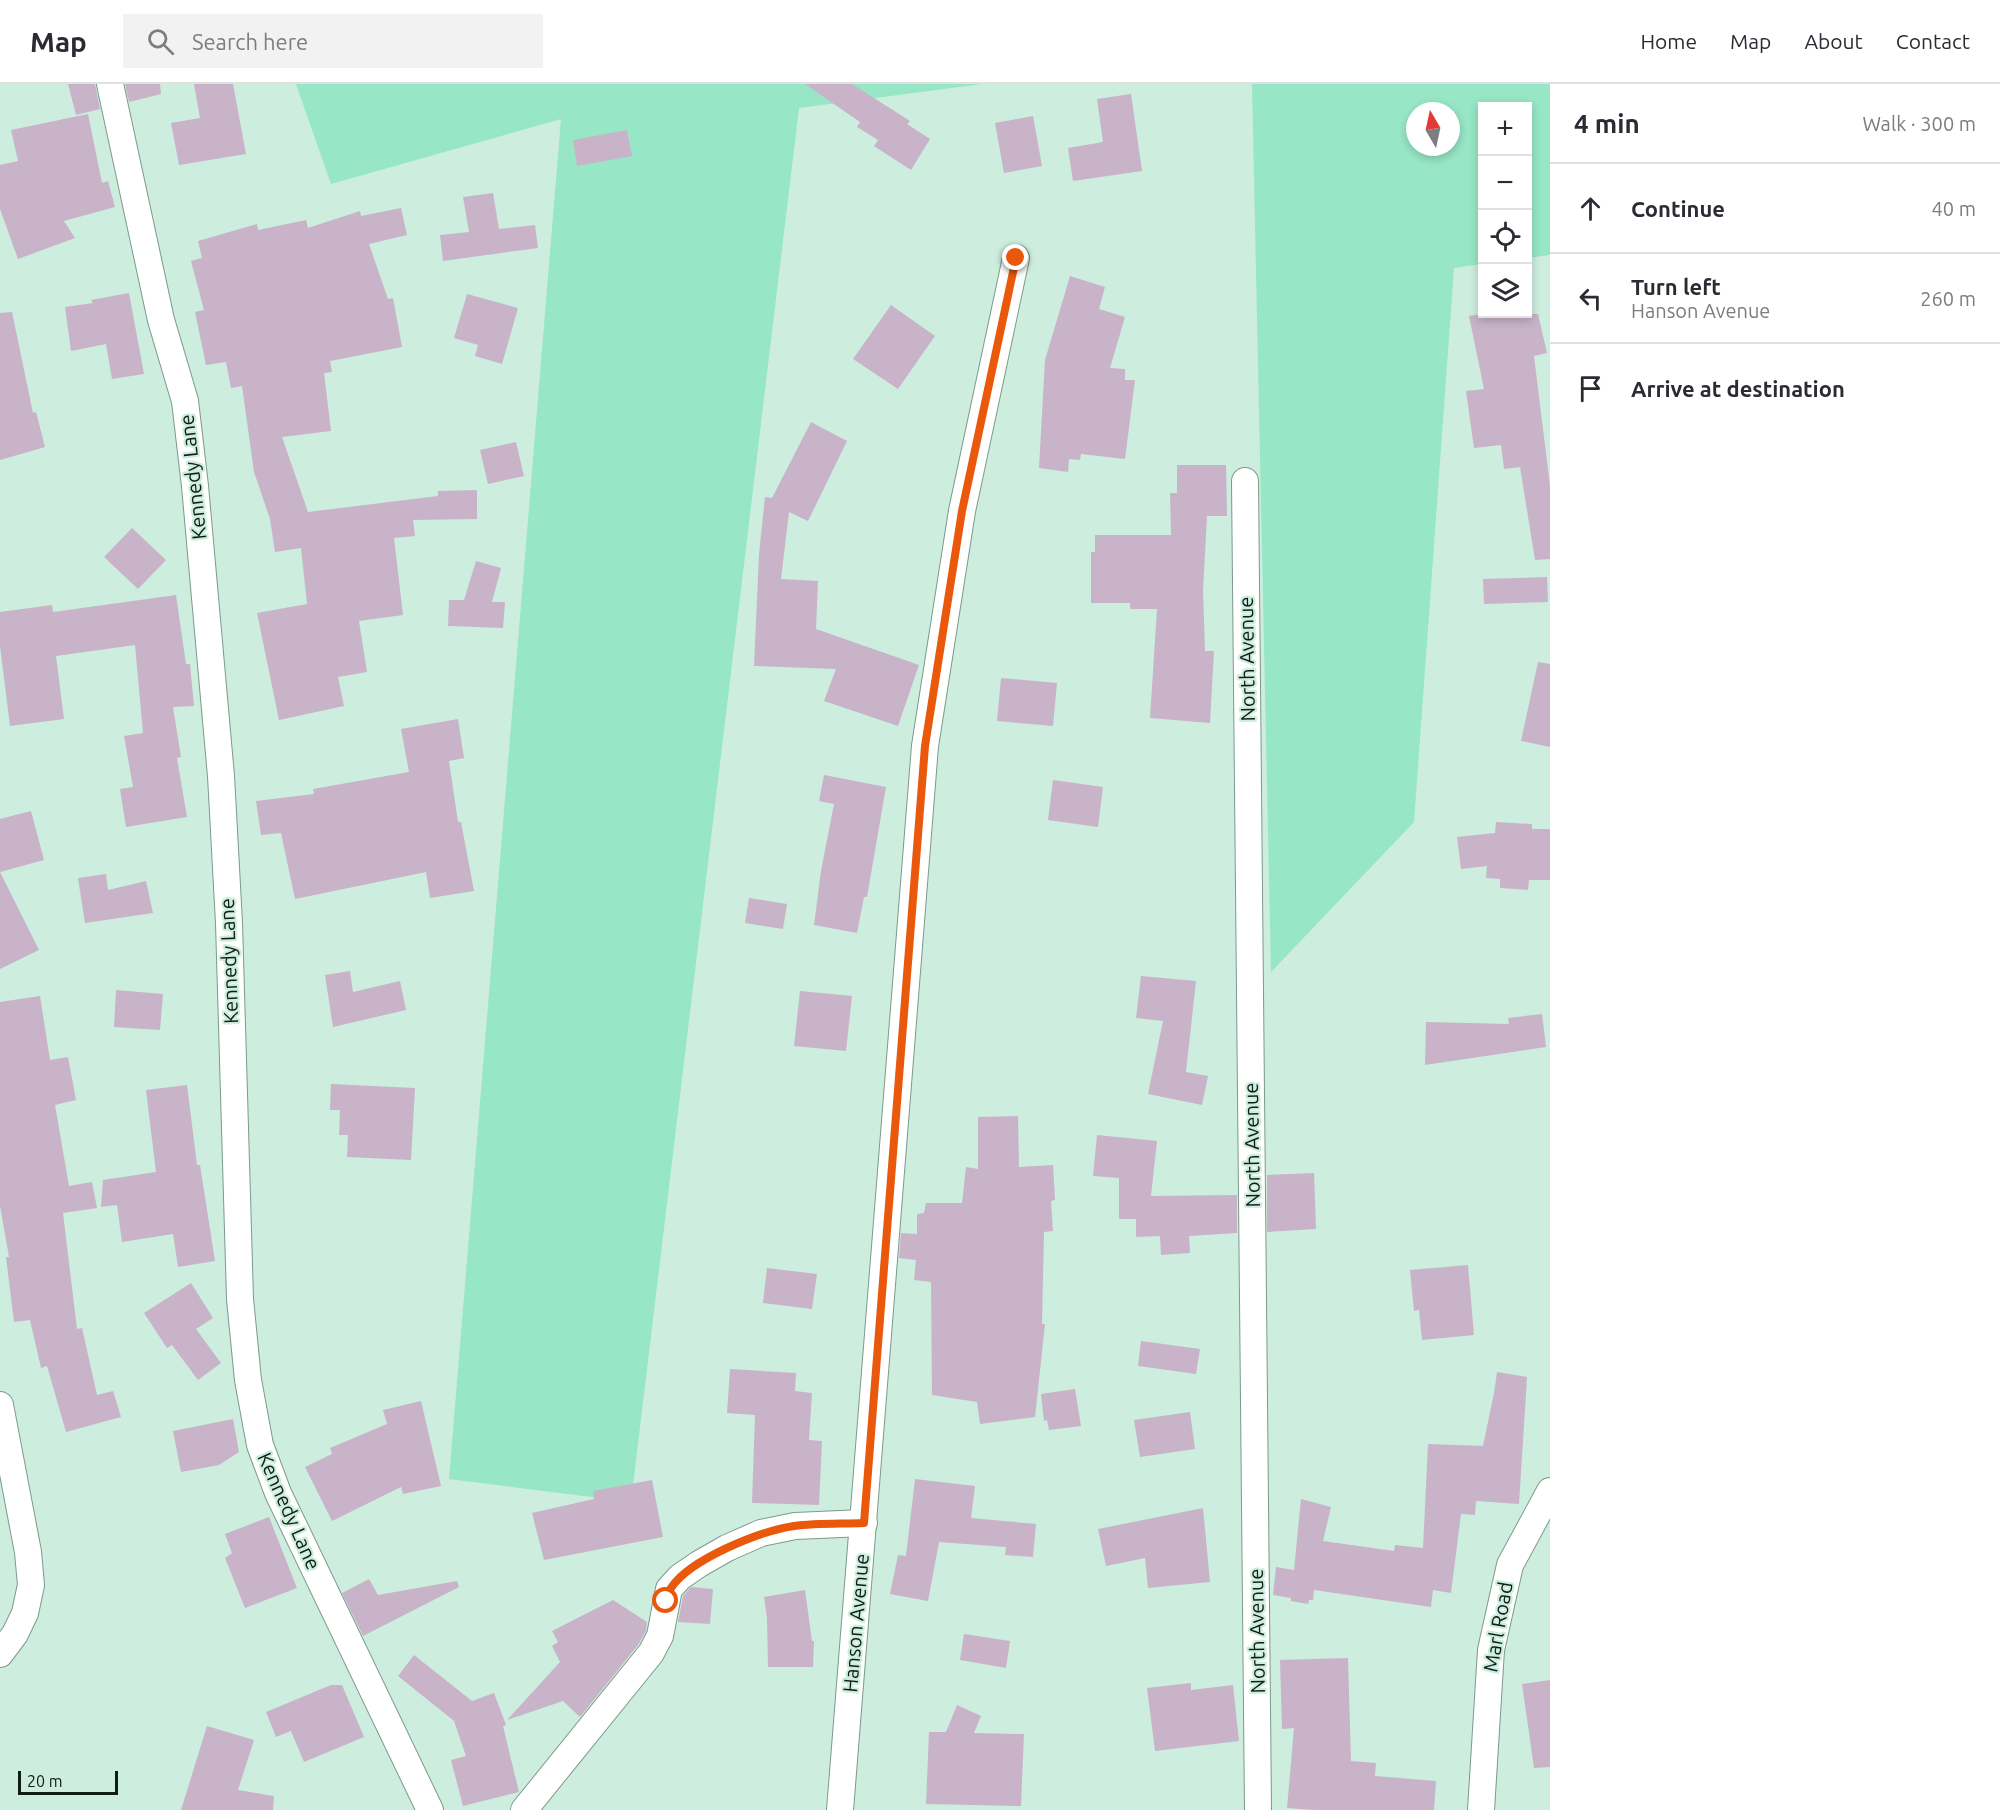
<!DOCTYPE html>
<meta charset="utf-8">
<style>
:root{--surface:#fff;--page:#f2f2f3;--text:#2b2b33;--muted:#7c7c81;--line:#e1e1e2}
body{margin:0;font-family:Ubuntu,sans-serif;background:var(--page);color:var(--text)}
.controls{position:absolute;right:18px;top:18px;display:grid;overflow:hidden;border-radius:0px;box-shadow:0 3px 9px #0003}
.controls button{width:54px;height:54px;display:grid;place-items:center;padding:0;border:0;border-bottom:2px solid var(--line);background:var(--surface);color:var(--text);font:30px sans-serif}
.compass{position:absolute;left:1406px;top:18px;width:54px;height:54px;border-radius:50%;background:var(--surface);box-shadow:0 3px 9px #0003;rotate:351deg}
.scale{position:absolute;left:18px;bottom:15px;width:100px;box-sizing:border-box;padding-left:6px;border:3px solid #101c17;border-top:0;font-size:16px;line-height:21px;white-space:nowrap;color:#101c17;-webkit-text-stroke:4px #cdedde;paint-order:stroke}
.stop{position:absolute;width:18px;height:18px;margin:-14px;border:4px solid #ea580c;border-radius:50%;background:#fff}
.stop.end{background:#ea580c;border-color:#fff;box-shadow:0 2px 6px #0008}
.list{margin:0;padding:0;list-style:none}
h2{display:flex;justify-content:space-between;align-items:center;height:78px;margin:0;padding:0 24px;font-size:26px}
h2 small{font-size:20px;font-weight:400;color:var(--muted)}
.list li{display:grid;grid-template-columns:39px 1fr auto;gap:18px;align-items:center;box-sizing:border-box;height:90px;padding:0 24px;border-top:2px solid var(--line)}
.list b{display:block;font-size:22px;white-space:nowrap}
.list p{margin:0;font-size:20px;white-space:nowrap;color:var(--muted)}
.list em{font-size:20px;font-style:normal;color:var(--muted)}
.icon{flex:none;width:33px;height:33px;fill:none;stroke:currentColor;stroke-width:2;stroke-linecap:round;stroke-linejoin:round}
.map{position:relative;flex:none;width:1550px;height:1726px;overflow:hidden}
header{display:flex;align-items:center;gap:36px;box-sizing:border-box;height:84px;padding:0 30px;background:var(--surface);border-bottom:2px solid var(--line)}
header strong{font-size:28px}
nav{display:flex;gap:33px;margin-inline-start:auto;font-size:21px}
.search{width:420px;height:54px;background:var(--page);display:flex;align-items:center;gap:15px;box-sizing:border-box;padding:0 21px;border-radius:0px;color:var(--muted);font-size:22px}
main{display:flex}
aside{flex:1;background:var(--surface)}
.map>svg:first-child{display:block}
</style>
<header>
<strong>Map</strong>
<div class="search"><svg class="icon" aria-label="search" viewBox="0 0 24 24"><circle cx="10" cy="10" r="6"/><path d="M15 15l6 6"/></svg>Search here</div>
<nav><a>Home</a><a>Map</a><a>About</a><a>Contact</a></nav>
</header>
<main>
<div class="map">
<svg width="1550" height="1726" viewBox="0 0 1550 1726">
<rect width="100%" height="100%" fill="#cdedde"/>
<!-- green -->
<g fill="#97e6c6" fill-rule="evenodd">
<path d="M 296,0 L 982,0 L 799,24 L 631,1418 L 449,1395 L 561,35 L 331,100 Z"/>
<path d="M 1252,0 L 1550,0 L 1550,171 L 1528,174 L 1528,22 L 1482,22 L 1482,180 L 1454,184 L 1414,738 L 1271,888 ZM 1415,27 L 1451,27 L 1451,63 L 1415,63 Z"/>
</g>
<!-- building -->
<g fill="#c9b3c9">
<path d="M 68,0 L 95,0 L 100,25 L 76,31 Z"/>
<path d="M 125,0 L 160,0 L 161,10 L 129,18 Z"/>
<path d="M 194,0 L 233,0 L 246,70 L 179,81 L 171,39 L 200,34 Z"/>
<path d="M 805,0 L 852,0 L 910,37 L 907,40 L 930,55 L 911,86 L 874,62 L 878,56 L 857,43 L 860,38 Z"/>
<path d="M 1131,10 L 1142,87 L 1073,97 L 1068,64 L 1103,58 L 1097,15 Z"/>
<path d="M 88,30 L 102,99 L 108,97 L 115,123 L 64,137 L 75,154 L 18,175 L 0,125 L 0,81 L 18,77 L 11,46 Z"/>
<path d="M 1033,32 L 1042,82 L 1004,89 L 995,39 Z"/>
<path d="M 627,46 L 632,72 L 577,82 L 573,56 Z"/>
<path d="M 493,109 L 499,145 L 535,141 L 538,164 L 443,177 L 440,151 L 469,148 L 463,113 Z"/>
<path d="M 401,124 L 407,151 L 369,160 L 388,215 L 393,214 L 402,263 L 330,277 L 332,288 L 324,289 L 331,347 L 282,353 L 308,428 L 438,412 L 438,407 L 477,406 L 477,435 L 413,436 L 415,452 L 394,454 L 403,531 L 359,537 L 367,588 L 338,593 L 344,622 L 279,636 L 257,529 L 307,520 L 301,464 L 275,468 L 270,435 L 254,388 L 242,302 L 231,304 L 226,278 L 206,281 L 195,228 L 204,226 L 191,177 L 202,174 L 198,157 L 257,140 L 258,146 L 306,136 L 308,144 L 360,127 L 361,132 Z"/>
<path d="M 1070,192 L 1105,203 L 1099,225 L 1125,233 L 1110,284 L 1125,285 L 1125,296 L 1135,296 L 1125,375 L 1081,370 L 1080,376 L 1069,375 L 1068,388 L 1039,384 L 1045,276 Z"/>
<path d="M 129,209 L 144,290 L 112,295 L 106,260 L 71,267 L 65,223 L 93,219 L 91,216 Z"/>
<path d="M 467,210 L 518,224 L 502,280 L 475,272 L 478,261 L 454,254 Z"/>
<path d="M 891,221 L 935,252 L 898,305 L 853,275 Z"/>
<path d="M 12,228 L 33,329 L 36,328 L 45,363 L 0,376 L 0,229 Z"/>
<path d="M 1483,230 L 1538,230 L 1547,269 L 1534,272 L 1550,402 L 1550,475 L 1535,476 L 1520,383 L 1504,385 L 1501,361 L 1474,364 L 1466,307 L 1484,305 L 1469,232 Z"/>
<path d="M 811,338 L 847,357 L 808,437 L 789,428 L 781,495 L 818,497 L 816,545 L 919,581 L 898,642 L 824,617 L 836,585 L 754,582 L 759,470 L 765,413 L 772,414 Z"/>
<path d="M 516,358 L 524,392 L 488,400 L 480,366 Z"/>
<path d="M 1177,381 L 1226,381 L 1227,432 L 1207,432 L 1203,507 L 1205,567 L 1214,567 L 1210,639 L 1150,634 L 1157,525 L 1130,525 L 1130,519 L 1091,519 L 1091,468 L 1095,468 L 1095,451 L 1171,451 L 1170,409 L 1177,409 Z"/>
<path d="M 132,444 L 166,476 L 138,505 L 104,473 Z"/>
<path d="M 476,477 L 501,484 L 492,518 L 505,518 L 503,544 L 448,542 L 449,516 L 464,516 Z"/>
<path d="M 1547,493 L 1548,518 L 1484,520 L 1483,495 Z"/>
<path d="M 176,511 L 186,580 L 190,580 L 194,622 L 173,623 L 181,673 L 177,674 L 187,733 L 126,743 L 120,705 L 133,703 L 124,652 L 143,649 L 135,561 L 56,572 L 64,635 L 10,642 L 0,562 L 0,528 L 52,521 L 53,528 Z"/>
<path d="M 1538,578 L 1550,580 L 1550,663 L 1521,657 Z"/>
<path d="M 1001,594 L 1057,599 L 1053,642 L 997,637 Z"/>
<path d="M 458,635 L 464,674 L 449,677 L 458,738 L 461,738 L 474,807 L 430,814 L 426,788 L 295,815 L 281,749 L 261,751 L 256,717 L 314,710 L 313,705 L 409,688 L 401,645 Z"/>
<path d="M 824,691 L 886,703 L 867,813 L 864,813 L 857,849 L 814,841 L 821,787 L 834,720 L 819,717 Z"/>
<path d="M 1053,696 L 1103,703 L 1098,743 L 1048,736 Z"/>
<path d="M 31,727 L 44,776 L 0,788 L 39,866 L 0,885 L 0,735 Z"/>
<path d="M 1496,738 L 1532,740 L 1532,745 L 1550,745 L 1550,796 L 1529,796 L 1528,806 L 1500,804 L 1500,795 L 1486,794 L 1487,782 L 1461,785 L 1457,753 L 1495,749 Z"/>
<path d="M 106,790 L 108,806 L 146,797 L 153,829 L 85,839 L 78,794 Z"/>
<path d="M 749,814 L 787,820 L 783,845 L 745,839 Z"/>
<path d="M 350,887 L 353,908 L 400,897 L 406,926 L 333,943 L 325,891 Z"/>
<path d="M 1141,892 L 1196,897 L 1186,988 L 1208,992 L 1202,1021 L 1148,1010 L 1163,937 L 1136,934 Z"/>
<path d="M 116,906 L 163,910 L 160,946 L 114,943 Z"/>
<path d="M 800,907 L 852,912 L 846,967 L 794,962 Z"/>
<path d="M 40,912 L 50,976 L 68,973 L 76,1016 L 55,1021 L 69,1102 L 92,1098 L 97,1124 L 63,1129 L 77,1245 L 82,1244 L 97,1311 L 113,1307 L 121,1333 L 66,1348 L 47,1282 L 41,1284 L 30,1236 L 14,1238 L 6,1173 L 9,1173 L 0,1122 L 0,918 Z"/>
<path d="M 1542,930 L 1546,963 L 1425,981 L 1426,938 L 1509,940 L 1508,934 Z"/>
<path d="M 331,1000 L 415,1004 L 411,1076 L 347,1073 L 348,1051 L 339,1051 L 340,1026 L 330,1026 Z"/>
<path d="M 187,1001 L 197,1081 L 200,1081 L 215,1177 L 178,1183 L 173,1150 L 122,1158 L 117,1121 L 101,1123 L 103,1096 L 156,1088 L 146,1006 Z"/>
<path d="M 1018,1032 L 1019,1083 L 1053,1081 L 1055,1116 L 1051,1117 L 1053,1147 L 1044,1148 L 1042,1240 L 1045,1240 L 1035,1333 L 980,1340 L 977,1318 L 932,1311 L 931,1198 L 914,1196 L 916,1176 L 899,1174 L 901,1149 L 917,1150 L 917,1130 L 924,1129 L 926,1119 L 962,1119 L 966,1083 L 978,1085 L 978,1033 Z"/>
<path d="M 1097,1051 L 1157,1057 L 1151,1112 L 1237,1111 L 1237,1149 L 1189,1152 L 1190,1169 L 1161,1171 L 1160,1152 L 1136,1153 L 1136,1135 L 1119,1135 L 1119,1094 L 1093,1092 Z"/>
<path d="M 1314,1089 L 1316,1145 L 1267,1148 L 1267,1091 Z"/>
<path d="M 1468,1181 L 1474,1251 L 1422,1256 L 1419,1226 L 1414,1227 L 1410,1186 Z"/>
<path d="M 767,1184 L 817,1190 L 812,1225 L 763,1219 Z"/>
<path d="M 191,1199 L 213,1234 L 196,1245 L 221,1279 L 198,1296 L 172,1261 L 167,1264 L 144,1229 Z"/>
<path d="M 1141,1257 L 1200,1265 L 1196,1290 L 1138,1282 Z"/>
<path d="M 730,1285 L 796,1289 L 795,1307 L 812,1309 L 809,1356 L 822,1357 L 819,1421 L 752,1419 L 755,1331 L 727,1329 Z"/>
<path d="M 1497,1288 L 1527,1293 L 1519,1420 L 1476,1417 L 1475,1431 L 1461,1430 L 1451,1509 L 1433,1506 L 1431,1523 L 1314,1506 L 1313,1516 L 1309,1516 L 1308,1520 L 1291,1517 L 1291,1514 L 1273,1511 L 1276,1483 L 1294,1486 L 1301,1415 L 1331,1423 L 1323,1457 L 1394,1467 L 1395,1461 L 1423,1464 L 1428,1360 L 1483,1362 L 1494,1309 Z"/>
<path d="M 1075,1305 L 1081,1342 L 1049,1346 L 1047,1336 L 1044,1337 L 1041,1310 Z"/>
<path d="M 421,1317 L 441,1402 L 403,1410 L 401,1403 L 332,1437 L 305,1383 L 332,1370 L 330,1364 L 387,1340 L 383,1326 Z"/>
<path d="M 1190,1328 L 1195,1365 L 1140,1373 L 1134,1336 Z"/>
<path d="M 233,1335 L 239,1368 L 219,1381 L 181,1388 L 173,1347 Z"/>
<path d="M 915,1395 L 975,1402 L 971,1434 L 1036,1440 L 1033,1473 L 1005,1471 L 1006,1463 L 939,1458 L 928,1517 L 890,1510 L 898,1471 L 906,1472 Z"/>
<path d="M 652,1396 L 663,1453 L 544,1476 L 532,1429 L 594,1415 L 593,1407 Z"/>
<path d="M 1203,1424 L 1210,1498 L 1148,1504 L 1145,1474 L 1106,1482 L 1098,1445 Z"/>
<path d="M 269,1433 L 297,1504 L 245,1524 L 225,1474 L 232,1469 L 225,1450 Z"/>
<path d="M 369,1495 L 378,1511 L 457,1497 L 459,1503 L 363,1552 L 342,1509 Z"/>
<path d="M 691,1503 L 713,1505 L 710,1540 L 678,1538 L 683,1512 Z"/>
<path d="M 805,1506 L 812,1557 L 814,1557 L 813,1583 L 768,1583 L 767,1534 L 764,1513 Z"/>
<path d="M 613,1516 L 647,1538 L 646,1547 L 638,1561 L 580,1633 L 563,1617 L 507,1636 L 560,1578 L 552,1562 L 558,1558 L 552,1547 Z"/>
<path d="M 964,1550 L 1010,1557 L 1006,1584 L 960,1576 Z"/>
<path d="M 414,1571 L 472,1617 L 494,1609 L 506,1641 L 503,1642 L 519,1708 L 463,1722 L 451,1676 L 466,1672 L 454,1637 L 398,1592 Z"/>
<path d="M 1348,1574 L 1351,1677 L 1376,1679 L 1375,1692 L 1436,1697 L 1434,1726 L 1315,1726 L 1287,1724 L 1294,1644 L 1282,1645 L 1280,1576 Z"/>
<path d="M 1550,1596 L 1550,1683 L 1534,1684 L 1522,1600 Z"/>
<path d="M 1191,1599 L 1191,1606 L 1233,1601 L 1239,1657 L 1155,1667 L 1147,1604 Z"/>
<path d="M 331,1601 L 342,1601 L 364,1653 L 304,1678 L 291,1647 L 276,1653 L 266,1628 Z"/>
<path d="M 957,1621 L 981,1632 L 974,1649 L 1024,1650 L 1021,1722 L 926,1720 L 929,1648 L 946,1648 Z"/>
<path d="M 207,1642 L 254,1656 L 238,1706 L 274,1712 L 273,1726 L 181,1726 Z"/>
</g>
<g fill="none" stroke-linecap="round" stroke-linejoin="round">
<defs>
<g id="street">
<path d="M 110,0 L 161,236 L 185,317 L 195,402 L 221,692 L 229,839 L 240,1215 L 248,1296 L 260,1361 L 278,1409 L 430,1726"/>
<path d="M 1245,397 L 1258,1726"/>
<path d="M 0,1321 L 28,1468 L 31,1501 L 25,1529 L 15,1550 L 0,1570"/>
<path d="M 524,1726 L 651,1569 L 660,1552 L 669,1505 L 680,1493 L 699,1480 L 727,1464 L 761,1449 L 795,1442 L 864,1439"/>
<path d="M 840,1726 L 925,662 L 962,427 L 1016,174"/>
<path d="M 1481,1726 L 1491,1566 L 1510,1481 L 1550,1407"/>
</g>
</defs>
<!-- street casing -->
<use href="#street" stroke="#7c9a8d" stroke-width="28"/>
<!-- street -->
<use href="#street" stroke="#fff" stroke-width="26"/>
</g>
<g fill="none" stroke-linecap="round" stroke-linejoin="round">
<!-- route -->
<path stroke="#ea580c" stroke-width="8" d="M 666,1517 C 668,1513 668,1508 671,1504 C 690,1475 760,1447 794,1442 C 817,1439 841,1440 864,1439 L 925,662 L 962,427 L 1016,174"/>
</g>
<g text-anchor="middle" stroke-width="4.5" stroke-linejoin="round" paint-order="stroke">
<!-- street labels -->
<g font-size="20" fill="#101c17" stroke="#cdedde">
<text transform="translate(193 393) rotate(-96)" y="7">Kennedy Lane</text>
<text transform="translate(1247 575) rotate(-91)" y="7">North Avenue</text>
<text transform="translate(229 877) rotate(-92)" y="7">Kennedy Lane</text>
<text transform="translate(1252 1061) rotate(-91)" y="7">North Avenue</text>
<text transform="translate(289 1427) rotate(66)" y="7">Kennedy Lane</text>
<text transform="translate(856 1539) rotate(-85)" y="7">Hanson Avenue</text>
<text transform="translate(1498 1543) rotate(-80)" y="7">Marl Road</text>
<text transform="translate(1257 1547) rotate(-91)" y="7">North Avenue</text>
</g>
</g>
</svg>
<div class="controls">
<button>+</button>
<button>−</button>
<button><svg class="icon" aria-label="locate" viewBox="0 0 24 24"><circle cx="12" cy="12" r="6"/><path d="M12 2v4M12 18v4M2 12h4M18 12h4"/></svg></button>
<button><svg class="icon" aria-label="layers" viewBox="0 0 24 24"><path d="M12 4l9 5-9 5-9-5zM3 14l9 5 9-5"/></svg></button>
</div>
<svg class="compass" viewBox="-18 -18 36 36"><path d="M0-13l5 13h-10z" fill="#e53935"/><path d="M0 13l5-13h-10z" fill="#7c7c81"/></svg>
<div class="scale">20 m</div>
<div class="stop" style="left:666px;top:1517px"></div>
<div class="stop end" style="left:1016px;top:174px"></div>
</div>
<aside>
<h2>4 min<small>Walk · 300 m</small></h2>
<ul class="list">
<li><svg class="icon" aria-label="ahead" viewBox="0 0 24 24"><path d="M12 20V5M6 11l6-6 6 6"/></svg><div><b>Continue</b></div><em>40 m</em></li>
<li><svg class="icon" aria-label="left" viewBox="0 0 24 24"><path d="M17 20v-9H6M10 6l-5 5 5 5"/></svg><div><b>Turn left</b><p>Hanson Avenue</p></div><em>260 m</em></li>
<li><svg class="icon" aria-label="arrive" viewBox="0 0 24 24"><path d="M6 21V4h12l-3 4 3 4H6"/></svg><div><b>Arrive at destination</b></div></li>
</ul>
</aside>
</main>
